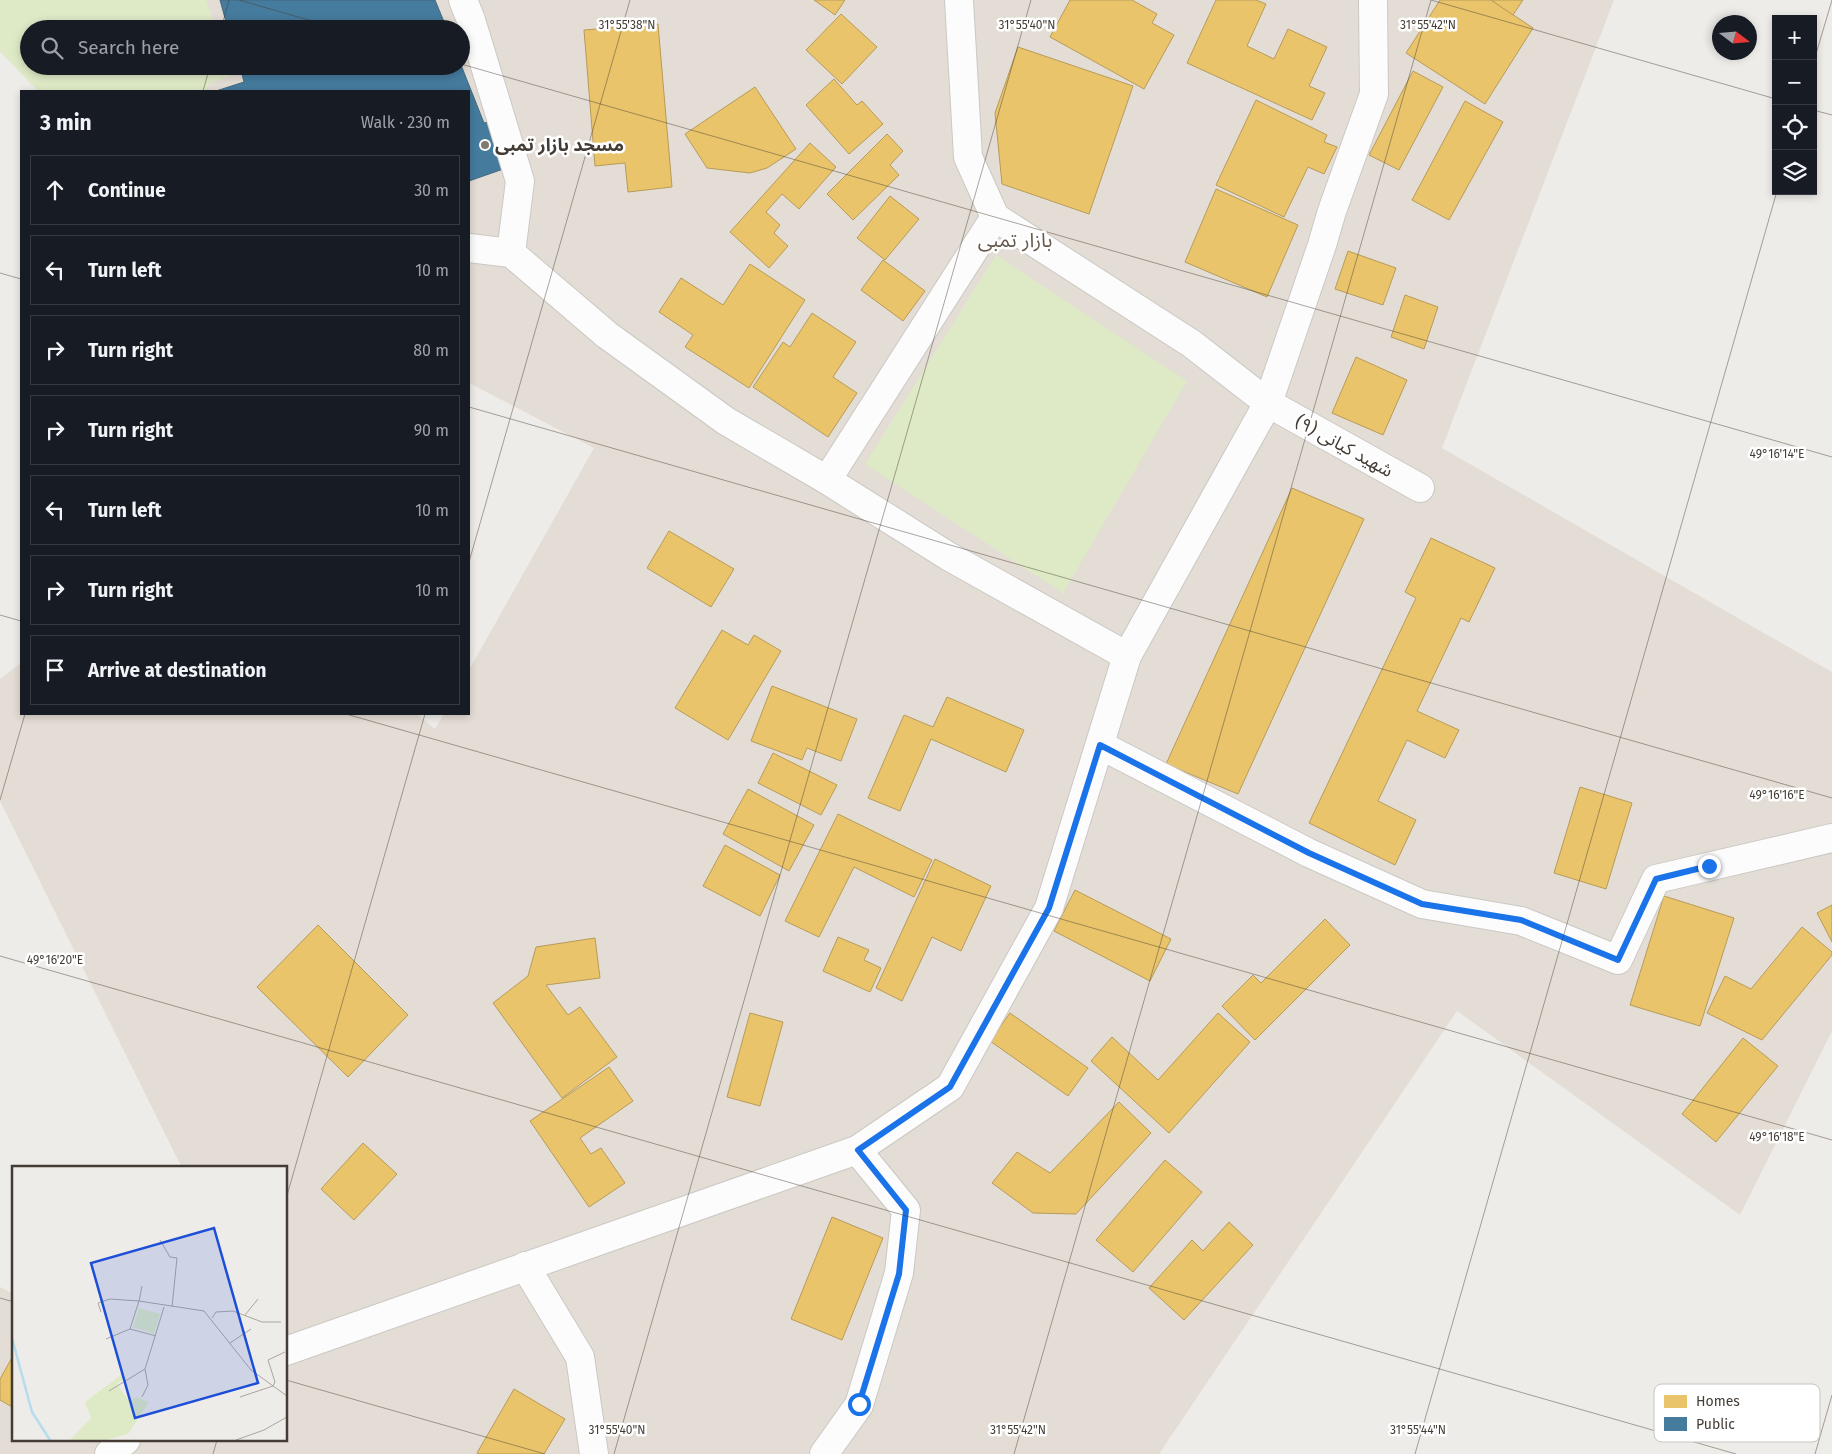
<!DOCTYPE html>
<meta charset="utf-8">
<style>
:root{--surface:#171b24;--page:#242831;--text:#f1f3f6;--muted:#9ea1a6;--line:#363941}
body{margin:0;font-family:"Fira Sans","Noto Sans Arabic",sans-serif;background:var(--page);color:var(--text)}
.controls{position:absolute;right:15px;top:15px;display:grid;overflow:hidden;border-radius:0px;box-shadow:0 2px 8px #0003}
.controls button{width:45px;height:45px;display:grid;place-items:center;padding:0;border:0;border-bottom:1px solid var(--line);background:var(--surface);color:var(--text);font:25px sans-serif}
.compass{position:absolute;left:1712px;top:15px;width:45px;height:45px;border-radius:50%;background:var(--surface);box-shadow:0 2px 8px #0003;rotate:106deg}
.stop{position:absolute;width:15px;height:15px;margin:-11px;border:4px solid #1a73e8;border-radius:50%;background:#fff}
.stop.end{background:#1a73e8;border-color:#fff;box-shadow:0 1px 5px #0008}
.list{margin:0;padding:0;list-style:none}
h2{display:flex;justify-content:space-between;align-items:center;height:65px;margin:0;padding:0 20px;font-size:21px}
h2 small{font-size:16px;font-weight:400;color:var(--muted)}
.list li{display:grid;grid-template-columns:32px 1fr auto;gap:15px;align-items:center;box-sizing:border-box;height:70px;margin:0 10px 10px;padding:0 10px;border:1px solid var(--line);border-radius:0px}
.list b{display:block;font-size:19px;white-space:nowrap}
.list em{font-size:16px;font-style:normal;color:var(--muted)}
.icon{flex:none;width:28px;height:28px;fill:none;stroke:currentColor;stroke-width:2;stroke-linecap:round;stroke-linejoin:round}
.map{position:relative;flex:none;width:1832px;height:1454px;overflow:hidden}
.search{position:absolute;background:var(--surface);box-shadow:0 2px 8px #0003;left:20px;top:20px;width:450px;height:55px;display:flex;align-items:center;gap:12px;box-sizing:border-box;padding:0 18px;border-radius:28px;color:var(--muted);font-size:19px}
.panel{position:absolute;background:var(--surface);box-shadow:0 2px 8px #0003;left:20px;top:90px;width:450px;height:625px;border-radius:0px}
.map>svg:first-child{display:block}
</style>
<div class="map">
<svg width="1832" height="1454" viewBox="0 0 1832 1454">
<rect width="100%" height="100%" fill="#eeece8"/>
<!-- residential -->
<path fill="#e3ddd5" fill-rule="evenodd" d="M 0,0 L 1614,0 L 1442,448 L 1832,672 L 1832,1031 L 1740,1215 L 1457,1011 L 1159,1454 L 0,1454 L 0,1287 L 14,1294 L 14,1440 L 286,1440 L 286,1168 L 182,1168 L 0,801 L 0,679 L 21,663 L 21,714 L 417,714 L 435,729 L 444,714 L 469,714 L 469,670 L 594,448 L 469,383 L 469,91 L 38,91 L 0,51 ZM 29,29 L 461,29 L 461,66 L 29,66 Z"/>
<!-- green -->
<g fill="#deeac6">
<path d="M 0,0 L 206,0 L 216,29 L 29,29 L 29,66 L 228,66 L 231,75 L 209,84 L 205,91 L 38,91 L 0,51 Z"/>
<path d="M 996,255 L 1187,381 L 1063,593 L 865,464 Z"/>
</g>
<!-- homes -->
<g fill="#e9c46a" stroke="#b89b5a">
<path d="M 814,0 L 845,0 L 835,15 Z"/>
<path d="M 1070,0 L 1132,0 L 1157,14 L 1152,23 L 1174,35 L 1144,89 L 1050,37 Z"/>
<path d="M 1216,0 L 1256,0 L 1266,4 L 1247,46 L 1274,59 L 1288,29 L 1327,47 L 1309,86 L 1325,93 L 1312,120 L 1187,63 Z"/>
<path d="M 1440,0 L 1491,0 L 1533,28 L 1485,104 L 1406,53 Z"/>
<path d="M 1491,0 L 1523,0 L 1513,15 Z"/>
<path d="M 841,14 L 877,47 L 842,84 L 806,50 Z"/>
<path d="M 658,24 L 672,187 L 628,192 L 625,163 L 595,166 L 584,30 Z"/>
<path d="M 1018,47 L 1133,86 L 1089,214 L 1002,184 L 995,113 Z"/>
<path d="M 1413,71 L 1443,87 L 1399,170 L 1369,155 Z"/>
<path d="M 834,79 L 857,105 L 862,101 L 883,124 L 849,154 L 806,105 Z"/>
<path d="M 755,87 L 796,149 L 767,168 L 750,173 L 707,168 L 685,134 Z"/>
<path d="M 1256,100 L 1327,135 L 1324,142 L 1337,147 L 1324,174 L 1308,167 L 1284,217 L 1216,185 Z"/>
<path d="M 1465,101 L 1503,122 L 1449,220 L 1412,200 Z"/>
<path d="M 887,134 L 903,151 L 890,165 L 899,175 L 853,220 L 827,194 Z"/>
<path d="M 810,143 L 836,167 L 799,209 L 782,194 L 766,212 L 780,225 L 774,233 L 788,246 L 769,268 L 730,232 Z"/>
<path d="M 1216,189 L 1298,225 L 1267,297 L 1185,262 Z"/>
<path d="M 890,196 L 919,219 L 885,260 L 857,238 Z"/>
<path d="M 1348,251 L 1396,268 L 1383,305 L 1335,289 Z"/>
<path d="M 883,260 L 925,291 L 903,321 L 861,290 Z"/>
<path d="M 750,264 L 805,300 L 749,388 L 685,347 L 693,335 L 659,312 L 681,278 L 723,305 Z"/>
<path d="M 1405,295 L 1438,307 L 1424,349 L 1391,337 Z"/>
<path d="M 812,313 L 856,342 L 833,377 L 857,393 L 828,437 L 753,387 L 783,342 L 790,347 Z"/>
<path d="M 1356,357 L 1407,380 L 1383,435 L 1332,413 Z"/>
<path d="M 1292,488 L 1364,519 L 1238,794 L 1166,764 Z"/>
<path d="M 669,531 L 734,569 L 711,607 L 647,568 Z"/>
<path d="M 1431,538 L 1495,568 L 1469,622 L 1461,618 L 1417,711 L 1459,730 L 1445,758 L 1407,740 L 1378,801 L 1416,820 L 1395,865 L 1309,823 L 1416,598 L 1405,592 Z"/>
<path d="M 722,630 L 748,645 L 754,635 L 781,651 L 728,740 L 675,708 Z"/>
<path d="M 772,686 L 857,719 L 841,761 L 807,748 L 802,760 L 751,741 Z"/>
<path d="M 947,697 L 1024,730 L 1006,772 L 931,739 L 900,811 L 868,798 L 904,715 L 933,727 Z"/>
<path d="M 773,753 L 837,785 L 821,815 L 758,783 Z"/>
<path d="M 1580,787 L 1632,803 L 1606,889 L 1554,873 Z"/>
<path d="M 748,789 L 814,825 L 789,871 L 723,834 Z"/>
<path d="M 838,814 L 932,860 L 914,897 L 854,867 L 819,937 L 785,921 Z"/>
<path d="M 725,845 L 780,875 L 760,916 L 703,886 Z"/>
<path d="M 935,859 L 991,886 L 961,951 L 932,937 L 902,1001 L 876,988 Z"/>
<path d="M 1075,890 L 1171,939 L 1150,981 L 1054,931 Z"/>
<path d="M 1664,896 L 1734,918 L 1700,1026 L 1630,1005 Z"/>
<path d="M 1832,905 L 1832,942 L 1817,913 Z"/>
<path d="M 1325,919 L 1350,945 L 1255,1040 L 1222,1006 L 1253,975 L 1261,983 Z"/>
<path d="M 318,925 L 408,1015 L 348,1077 L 257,987 Z"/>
<path d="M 1802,927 L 1832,952 L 1832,955 L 1762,1040 L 1707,1013 L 1725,976 L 1751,989 Z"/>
<path d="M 838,937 L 869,950 L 864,960 L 881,968 L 870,992 L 823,971 Z"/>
<path d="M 595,938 L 600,978 L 546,985 L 568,1015 L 580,1007 L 617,1057 L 562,1098 L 493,1003 L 528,976 L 536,947 Z"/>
<path d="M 750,1013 L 783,1022 L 760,1106 L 727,1097 Z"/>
<path d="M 1010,1013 L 1088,1068 L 1068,1096 L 990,1041 Z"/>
<path d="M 1218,1013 L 1250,1042 L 1169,1133 L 1091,1061 L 1112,1037 L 1158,1080 Z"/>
<path d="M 1743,1038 L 1778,1066 L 1716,1142 L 1682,1114 Z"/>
<path d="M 609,1067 L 633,1101 L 580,1138 L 591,1154 L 601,1148 L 625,1183 L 589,1207 L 530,1121 Z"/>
<path d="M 1119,1102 L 1151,1133 L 1076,1214 L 1033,1213 L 992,1183 L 1017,1152 L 1050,1173 Z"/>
<path d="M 363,1143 L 397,1174 L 354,1220 L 321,1189 Z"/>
<path d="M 1165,1160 L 1202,1192 L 1133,1272 L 1096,1240 Z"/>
<path d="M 832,1217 L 883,1238 L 842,1340 L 791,1319 Z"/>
<path d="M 1229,1222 L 1253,1245 L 1184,1320 L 1149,1288 L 1192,1240 L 1203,1251 Z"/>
<path d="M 14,1354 L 14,1408 L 0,1400 L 0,1379 Z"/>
<path d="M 514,1389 L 565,1419 L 544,1454 L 480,1454 L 477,1453 Z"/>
</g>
<!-- public -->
<g fill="#457b9d" stroke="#45687e">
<path d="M 220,0 L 435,0 L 447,29 L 228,29 Z"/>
<path d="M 461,65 L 484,123 L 493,120 L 509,167 L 469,181 L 469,91 L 216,91 L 244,82 L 240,66 Z"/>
</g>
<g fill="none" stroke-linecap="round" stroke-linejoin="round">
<defs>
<g id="minor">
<path d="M 463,0 L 471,20 L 520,181 L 511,253"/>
<path d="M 1373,0 L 1374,94 L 1332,211 L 1322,245 L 1268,403 L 1420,488"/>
<path d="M 469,248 L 511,253 L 607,335 L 726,421 L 827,480 L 948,556 L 1127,656"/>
<path d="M 827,480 L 995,217"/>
<path d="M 1100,745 L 1309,853 L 1422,904 L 1521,921 L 1618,960 L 1656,879 L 1832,838"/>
<path d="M 525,1266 L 580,1357 L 594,1454"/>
<path d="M 286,1351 L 857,1150 L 950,1087 L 1049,908 L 1127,656 L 1268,403 L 1192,344 L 995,217 L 968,157 L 959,0"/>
<path d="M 109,1454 L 126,1440"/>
<path d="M 824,1454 L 859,1405 L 899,1273 L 906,1210 L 857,1150"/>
</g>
</defs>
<!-- minor casing -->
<use href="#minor" stroke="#cbc8c4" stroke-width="30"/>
<!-- minor -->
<use href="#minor" stroke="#fcfcfc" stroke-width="28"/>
</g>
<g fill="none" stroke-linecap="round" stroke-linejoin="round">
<!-- route -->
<path stroke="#1a73e8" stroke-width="6" d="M 859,1404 L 899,1274 L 906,1210 L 858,1150 L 950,1087 L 1049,908 L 1100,745 L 1309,853 L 1422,904 L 1521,920 L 1618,960 L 1656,879 L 1709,866"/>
</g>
<!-- ticks -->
<path fill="none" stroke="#443c34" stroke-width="1" stroke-opacity="0.45" d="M 239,0 L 340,29M 1431,0 L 1776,99M 221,29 L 229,0M 461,64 L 1832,457M 1813,64 L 1832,0M 203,91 L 210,66M 1813,110 L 1832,115M 0,273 L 21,279M 469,407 L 1832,798M 469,562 L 630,0M 0,615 L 21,621M 346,714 L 1832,1140M 0,800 L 25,714M 0,956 L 1736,1454M 286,1199 L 425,714M 0,1298 L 14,1302M 286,1380 L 545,1454M 213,1454 L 217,1440M 614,1454 L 1031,0M 1014,1454 L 1431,0M 1415,1454 L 1777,191M 1815,1454 L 1832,1395"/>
<!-- markers -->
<circle fill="#807a73" stroke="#fff" stroke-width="2" cx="485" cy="145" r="5"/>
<g text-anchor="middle" stroke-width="5" stroke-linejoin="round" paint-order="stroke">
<!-- poi labels -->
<g font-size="18" font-weight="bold" fill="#443c34" stroke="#fff" text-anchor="start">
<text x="495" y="151">مسجد بازار تمبی</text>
</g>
<!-- street labels -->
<g font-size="18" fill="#443c34" stroke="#fff">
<text transform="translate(1344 446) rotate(29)" y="6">شهید کیانی (۹)</text>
</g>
<!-- quarter labels -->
<g font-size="20" fill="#67594b" stroke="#fff">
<text x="1015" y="247">بازار تمبی</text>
</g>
</g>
<!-- overview -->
<g transform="translate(12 1166)">
<rect width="275" height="275" fill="#eeece8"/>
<path d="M 127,142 L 148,148 L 142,168 L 121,161 ZM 109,209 L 112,213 L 105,218 L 117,235 L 124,231 L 137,236 L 116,268 L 94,274 L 58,274 L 79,252 L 73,236 Z" fill="#deeac6"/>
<path fill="none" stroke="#b6ddee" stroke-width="2.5" d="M 0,172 L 20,246 L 38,274"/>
<path fill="none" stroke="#aaa6a0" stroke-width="1" d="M 148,74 L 158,91 L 165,92 L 160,141M 89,146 L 86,137 L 98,133 L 127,135 L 130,120M 233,149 L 246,133M 200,152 L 204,146 L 221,145 L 250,156 L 269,156M 118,163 L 144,170M 94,173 L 118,163 L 127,135 L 192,145 L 239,204 L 275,230M 218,177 L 239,163M 97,225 L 133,203M 130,231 L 136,219 L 133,203 L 152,141M 228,231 L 261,220 L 263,216 L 256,194 L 273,186M 224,274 L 252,264 L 275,251"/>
<path fill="#1d4ed8" fill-opacity="0.15" stroke="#1d4ed8" stroke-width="2.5" d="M 202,62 L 246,217 L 123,252 L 79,97 Z"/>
<rect width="275" height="275" fill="none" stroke="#443c34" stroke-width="2.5"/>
</g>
<!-- legend -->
<rect x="1654" y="1384" width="166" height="58" rx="8" fill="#fff" stroke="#c7c4c2" stroke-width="1"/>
<rect x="1664" y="1395" width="23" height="13" fill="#e9c46a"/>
<rect x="1664" y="1417" width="23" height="14" fill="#457b9d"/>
<g font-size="14" fill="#443c34">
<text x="1696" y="1406">Homes</text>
<text x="1696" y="1429">Public</text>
</g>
<g font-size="12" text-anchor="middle" fill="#443c34" stroke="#fff" stroke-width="5" stroke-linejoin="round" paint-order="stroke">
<text x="627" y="29">31°55'38"N</text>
<text x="1027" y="29">31°55'40"N</text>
<text x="1428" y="29">31°55'42"N</text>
<text x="1777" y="458">49°16'14"E</text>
<text x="1777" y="799">49°16'16"E</text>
<text x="55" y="964">49°16'20"E</text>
<text x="1777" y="1141">49°16'18"E</text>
<text x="617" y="1434">31°55'40"N</text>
<text x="1018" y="1434">31°55'42"N</text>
<text x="1418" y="1434">31°55'44"N</text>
</g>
</svg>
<div class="controls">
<button>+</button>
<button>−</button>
<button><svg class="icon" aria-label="locate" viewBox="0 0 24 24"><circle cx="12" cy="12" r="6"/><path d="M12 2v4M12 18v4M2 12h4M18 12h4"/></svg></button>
<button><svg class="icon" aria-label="layers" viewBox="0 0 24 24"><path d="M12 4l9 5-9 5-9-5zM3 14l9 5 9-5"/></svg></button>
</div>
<svg class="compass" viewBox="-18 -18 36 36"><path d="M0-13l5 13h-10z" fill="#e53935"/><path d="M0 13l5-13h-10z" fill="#9ea1a6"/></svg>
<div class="stop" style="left:859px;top:1404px"></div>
<div class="stop end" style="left:1709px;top:866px"></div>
<div class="search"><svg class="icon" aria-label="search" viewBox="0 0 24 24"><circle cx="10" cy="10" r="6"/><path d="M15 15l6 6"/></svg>Search here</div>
<section class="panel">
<h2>3 min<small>Walk · 230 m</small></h2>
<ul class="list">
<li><svg class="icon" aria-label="ahead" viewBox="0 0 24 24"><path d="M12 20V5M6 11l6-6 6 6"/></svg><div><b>Continue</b></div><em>30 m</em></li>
<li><svg class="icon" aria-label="left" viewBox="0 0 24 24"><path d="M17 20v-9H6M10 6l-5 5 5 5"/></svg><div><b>Turn left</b></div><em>10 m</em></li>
<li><svg class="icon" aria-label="right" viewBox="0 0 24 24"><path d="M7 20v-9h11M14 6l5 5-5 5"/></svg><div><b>Turn right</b></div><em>80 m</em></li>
<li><svg class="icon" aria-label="right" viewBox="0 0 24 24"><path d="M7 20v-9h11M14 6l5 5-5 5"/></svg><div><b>Turn right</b></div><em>90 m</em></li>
<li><svg class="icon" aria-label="left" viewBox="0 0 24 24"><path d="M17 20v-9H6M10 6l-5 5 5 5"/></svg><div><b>Turn left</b></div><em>10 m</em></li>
<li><svg class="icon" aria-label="right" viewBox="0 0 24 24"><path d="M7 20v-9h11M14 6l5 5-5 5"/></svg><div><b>Turn right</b></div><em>10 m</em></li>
<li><svg class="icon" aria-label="arrive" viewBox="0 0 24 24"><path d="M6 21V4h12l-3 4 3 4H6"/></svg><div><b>Arrive at destination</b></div></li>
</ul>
</section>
</div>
